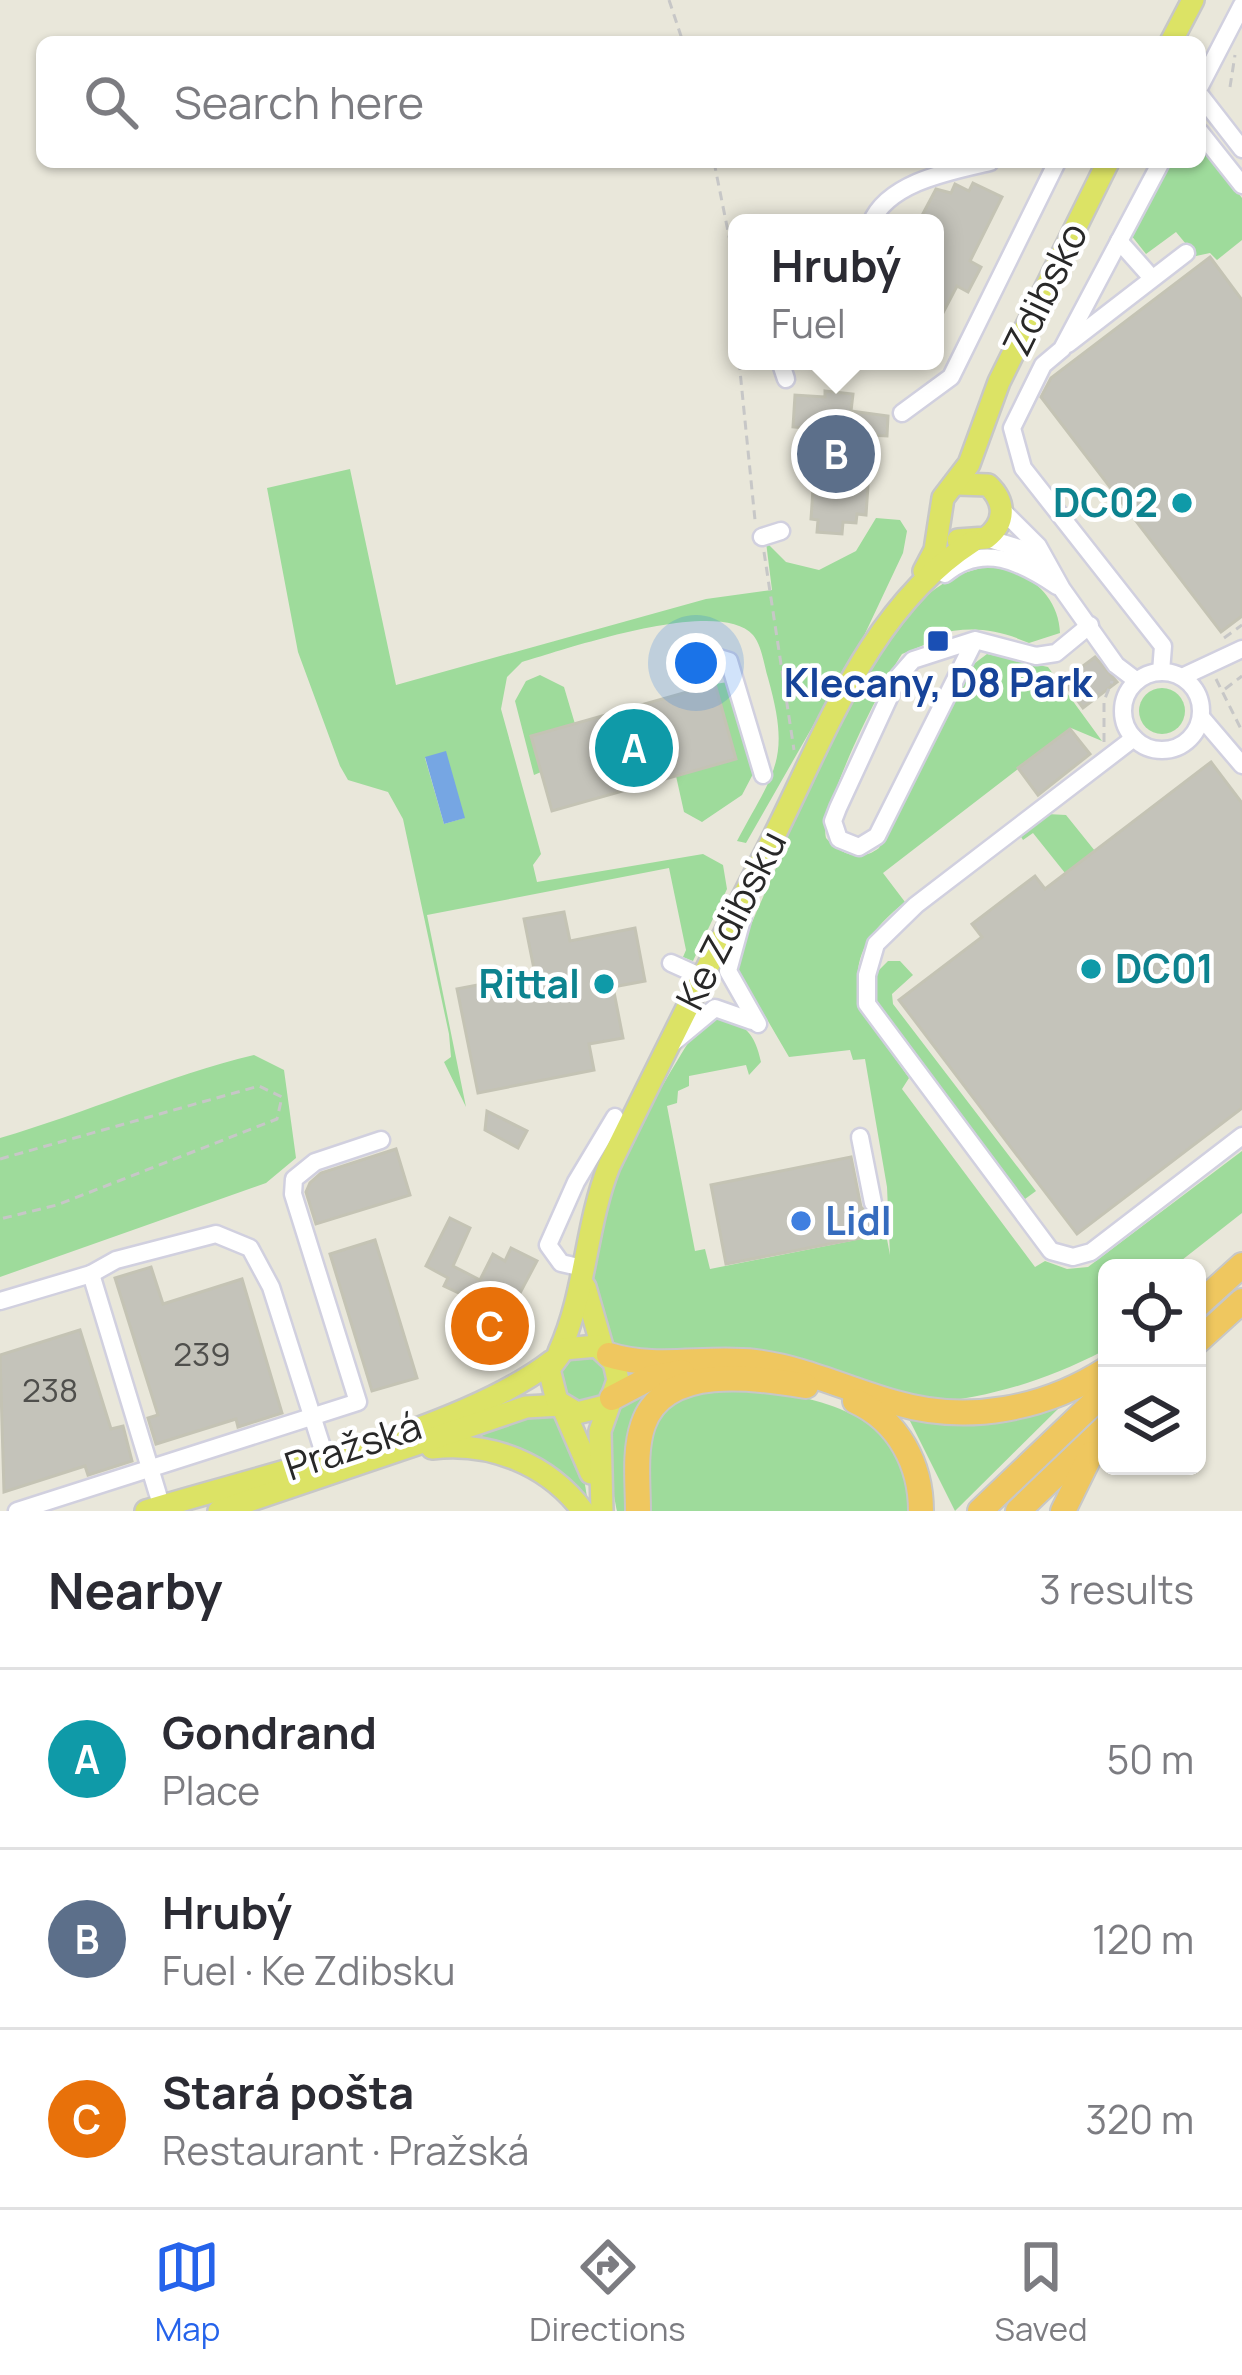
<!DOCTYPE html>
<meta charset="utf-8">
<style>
:root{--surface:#fff;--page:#f2f2f3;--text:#2b2b33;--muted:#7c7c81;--line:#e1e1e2;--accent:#2563eb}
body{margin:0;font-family:Manrope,sans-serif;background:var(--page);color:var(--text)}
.controls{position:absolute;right:36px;bottom:36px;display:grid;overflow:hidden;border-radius:18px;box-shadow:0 3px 9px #0004}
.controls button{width:108px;height:108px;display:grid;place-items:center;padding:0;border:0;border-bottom:3px solid var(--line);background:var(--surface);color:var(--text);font:60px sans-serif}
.you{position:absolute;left:696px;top:663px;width:42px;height:42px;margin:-30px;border:9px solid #fff;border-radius:50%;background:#1a73e8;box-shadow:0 0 0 18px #1a73e833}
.badge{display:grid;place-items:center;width:78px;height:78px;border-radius:50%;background:var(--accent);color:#fff;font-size:39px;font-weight:700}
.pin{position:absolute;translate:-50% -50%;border:6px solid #fff;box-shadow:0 3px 12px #0006}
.popup{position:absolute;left:728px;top:214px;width:216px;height:156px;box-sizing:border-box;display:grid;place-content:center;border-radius:18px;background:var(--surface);filter:drop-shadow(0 3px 9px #0005);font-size:39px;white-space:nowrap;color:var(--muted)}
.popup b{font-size:45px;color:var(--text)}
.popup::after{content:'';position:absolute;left:50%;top:100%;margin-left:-24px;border:24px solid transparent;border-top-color:var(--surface)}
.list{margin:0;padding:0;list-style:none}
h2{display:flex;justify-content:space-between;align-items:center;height:156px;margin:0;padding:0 48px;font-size:51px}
h2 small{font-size:39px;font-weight:400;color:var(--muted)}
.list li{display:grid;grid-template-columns:78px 1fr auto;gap:36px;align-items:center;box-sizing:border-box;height:180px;padding:0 48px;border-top:3px solid var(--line)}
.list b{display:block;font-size:45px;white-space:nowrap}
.list p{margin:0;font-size:39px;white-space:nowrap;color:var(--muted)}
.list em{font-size:39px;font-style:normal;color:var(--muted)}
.icon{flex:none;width:66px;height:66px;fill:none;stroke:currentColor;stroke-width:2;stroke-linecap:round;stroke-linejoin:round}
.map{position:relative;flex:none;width:1242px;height:1511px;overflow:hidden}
.search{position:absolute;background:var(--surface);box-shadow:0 3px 9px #0004;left:36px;right:36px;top:36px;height:132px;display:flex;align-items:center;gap:30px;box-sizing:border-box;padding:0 42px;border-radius:18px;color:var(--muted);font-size:45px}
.sheet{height:696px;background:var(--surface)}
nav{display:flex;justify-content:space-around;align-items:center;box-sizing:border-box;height:168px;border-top:3px solid var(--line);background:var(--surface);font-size:33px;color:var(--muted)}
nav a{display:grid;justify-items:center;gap:6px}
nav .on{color:var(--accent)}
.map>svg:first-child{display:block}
</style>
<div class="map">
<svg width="1242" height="1511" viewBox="0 0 1242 1511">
<rect width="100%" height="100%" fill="#e9e7da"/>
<!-- green -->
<g fill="#9edb9b" fill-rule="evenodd">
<path d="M 1200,144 L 1242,198 L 1242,240 L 1217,260 L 1210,253 L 1196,256 L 1176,232 L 1146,254 L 1131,235 L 1168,162 L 1200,162 Z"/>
<path d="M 350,469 L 396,685 L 706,599 L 772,590 L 766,542 L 786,562 L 819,570 L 856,551 L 876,518 L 900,520 L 907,531 L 903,553 L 862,640 L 746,843 L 737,841 C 775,770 791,760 768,678 C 764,665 762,646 753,635 C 719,596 566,649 522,662 L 507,677 L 501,709 L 541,854 L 533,865 L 537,882 L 703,854 L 723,865 L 727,889 L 693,961 L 683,957 L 686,950 L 669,868 L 427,915 L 466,1107 L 444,1062 L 451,1057 L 449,1034 L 403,819 L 388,792 L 348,780 L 340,766 L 298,652 L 267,488 ZM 445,752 L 464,818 L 444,824 L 425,758 Z"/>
<path d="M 995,566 C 1029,571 1059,597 1060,633 L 1029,643 C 994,628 968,626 935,635 L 936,640 L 902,654 C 882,683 818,811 826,838 C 840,855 861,862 879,848 L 967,669 L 987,654 L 1048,667 L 1102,741 L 1071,728 L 883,873 L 905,902 C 824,966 862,1011 909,1078 L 902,1089 L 1035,1267 L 1045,1261 L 1067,1269 L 1088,1267 L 1242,1151 L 1242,1213 L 1182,1260 L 1196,1262 L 1189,1268 L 1107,1268 L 1103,1351 C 1047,1380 992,1397 929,1403 L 627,1352 C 531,1291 657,1093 698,1027 L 718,1016 C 745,1023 755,1034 761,1062 L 749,1075 L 746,1065 L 689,1076 L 689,1086 L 678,1091 L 677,1103 L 667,1106 L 695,1251 L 705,1249 L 710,1269 L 886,1234 L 890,1255 L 887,1187 L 865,1059 L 853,1060 L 850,1050 L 789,1057 L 737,968 C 750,912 785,864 796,807 C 838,727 891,575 995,566 Z"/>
<path d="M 540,675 L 564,687 L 575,724 L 531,736 L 541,772 L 534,775 L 515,701 L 526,681 Z"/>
<path d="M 728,682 L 753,774 L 742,795 L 702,822 L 684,812 L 676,776 L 736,759 L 715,684 Z"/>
<circle cx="1162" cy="711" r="23"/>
<path d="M 1047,814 L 1066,815 L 1095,851 L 1065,873 L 1033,833 L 1023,840 L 1020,835 Z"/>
<path d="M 888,961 L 900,961 L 913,975 L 892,994 L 893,1004 L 1036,1191 L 1025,1199 L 876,1004 L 876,973 Z"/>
<path d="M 254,1055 L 284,1070 L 296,1158 L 266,1183 L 0,1277 L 0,1138 C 86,1113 167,1076 254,1055 Z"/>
<circle cx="583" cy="1378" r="25"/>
<path d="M 663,1383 L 629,1511 L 617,1511 C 612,1480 594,1420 626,1398 C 635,1391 652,1388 663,1383 Z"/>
<path d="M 768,1390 C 844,1405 905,1421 911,1511 L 645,1511 C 647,1400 658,1391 768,1390 Z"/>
<path d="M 1066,1401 L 955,1511 L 907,1415 Z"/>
<path d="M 522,1415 L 560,1415 L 581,1460 L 587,1497 L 481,1441 L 481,1436 Z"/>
</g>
<!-- water -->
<path fill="#76a6e3" d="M 446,751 L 465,818 L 444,824 L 425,757 Z"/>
<!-- building -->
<g fill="#c4c3ba" stroke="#c4c3b4" stroke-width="3">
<path d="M 973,183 L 1002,197 L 970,261 L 981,267 L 968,292 L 957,286 L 935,328 L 935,223 L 918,223 L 936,189 L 951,193 L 955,184 L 969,191 Z"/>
<path d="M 1210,257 L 1242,300 L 1242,616 L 1221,632 L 1041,397 L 1051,378 Z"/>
<path d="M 825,391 L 853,394 L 851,411 L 888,416 L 887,436 L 846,434 L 843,484 L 868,486 L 866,515 L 857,514 L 856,523 L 843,522 L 842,534 L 817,532 L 818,520 L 811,519 L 817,429 L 793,427 L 795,395 L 825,397 Z"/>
<path d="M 1095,657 L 1117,682 L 1083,708 L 1063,681 Z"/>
<path d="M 715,684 L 736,759 L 552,811 L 531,736 Z"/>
<path d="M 1070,729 L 1090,754 L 1038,795 L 1018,768 Z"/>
<path d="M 1211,762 L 1242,803 L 1242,1108 L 1077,1234 L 899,1000 L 982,937 L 972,924 L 1035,876 L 1045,889 Z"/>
<path d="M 564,912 L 570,941 L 635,928 L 645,981 L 613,987 L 623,1038 L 589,1044 L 594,1070 L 478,1093 L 457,989 L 535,974 L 524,919 Z"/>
<path d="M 487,1111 L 527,1131 L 518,1148 L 485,1130 Z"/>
<path d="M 396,1149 L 410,1195 L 316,1224 L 306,1192 L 310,1183 L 321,1173 Z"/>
<path d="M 851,1157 L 861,1207 L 870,1215 L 882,1212 L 886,1233 L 726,1264 L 711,1185 Z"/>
<path d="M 450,1218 L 470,1228 L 453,1266 L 480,1280 L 493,1254 L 505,1261 L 511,1248 L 537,1261 L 495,1340 L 471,1328 L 484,1305 L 444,1286 L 448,1278 L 426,1266 Z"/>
<path d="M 375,1240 L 417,1378 L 372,1391 L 330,1254 Z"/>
<path d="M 151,1267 L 163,1304 L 242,1279 L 282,1413 L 238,1427 L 236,1419 L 156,1444 L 148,1418 L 158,1415 L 115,1278 Z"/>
<path d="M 80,1330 L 111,1429 L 123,1426 L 132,1461 L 88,1475 L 85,1466 L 4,1492 L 0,1355 Z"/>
</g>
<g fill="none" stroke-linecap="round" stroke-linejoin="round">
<defs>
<g id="minor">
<path d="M 1200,86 L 1242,5"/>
<path d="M 1200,95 L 1242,149"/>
<path d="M 1200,132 L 1242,185"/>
<path d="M 1161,162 L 1062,349 L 1043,365 L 1012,428 L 1023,468 L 1163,646 L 1161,672"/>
<path d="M 871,223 C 888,182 951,171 990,162"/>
<path d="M 1119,241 L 1151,277"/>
<path d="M 1068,344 L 1186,253"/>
<path d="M 780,361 L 786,379"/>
<path d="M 902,413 L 951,377 L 1057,162"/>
<path d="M 1002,510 L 1038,546 L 1062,589 L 1116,665 L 1137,681"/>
<path d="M 762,537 L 781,531"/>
<path d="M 986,538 L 1019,548 L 1041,564"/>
<path d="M 945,574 C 983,542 1021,562 1057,586"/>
<path d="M 975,640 L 877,836 L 859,847 L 839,839 L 833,821 L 838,808 L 899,676 L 913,660 L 975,640 L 1036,656 L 1056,653 L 1090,625"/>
<path d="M 687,667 L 719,658 L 729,661 L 763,775"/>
<circle cx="1162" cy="711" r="39"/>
<path d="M 1182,677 L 1242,649"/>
<path d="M 1201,717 L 1242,765"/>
<path d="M 1134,738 L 916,905 L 876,944 L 867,975 L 867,1004 L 1051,1251 L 1073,1257 L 1091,1252 L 1242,1136"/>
<path d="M 743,916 L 728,971 L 758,1024"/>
<path d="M 671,963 L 702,977"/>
<path d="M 674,1042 L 715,1008 L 752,1021"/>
<path d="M 860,1137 L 873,1203"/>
<path d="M 583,1268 L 561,1263 L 548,1245 L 576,1182 L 615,1117"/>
<path d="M 91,1274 L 116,1260 L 216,1234 L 250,1248 L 271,1287 L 329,1469"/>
<path d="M 0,1301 L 91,1274 L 163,1511"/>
<path d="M 17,1511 L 358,1402 L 293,1194 L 294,1179 L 315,1162 L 381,1140"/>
</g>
<g id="major">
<path d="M 1171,42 L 1193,0"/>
<path d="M 957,484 L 988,485 C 1006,502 1006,523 986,538 L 958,540"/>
<path d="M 924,571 L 935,550 L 943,498 L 969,464 L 999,382 L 1108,162"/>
<path d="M 585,1287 L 603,1350"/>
<path d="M 559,1352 C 586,1293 585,1227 609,1166 C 662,1058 715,951 770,844 C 824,738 868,609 972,542"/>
<path d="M 563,1408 L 591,1473"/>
<path d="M 432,1448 C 490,1441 548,1464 583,1511"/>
<path d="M 146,1511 C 260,1476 462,1431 552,1361"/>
<path d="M 219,1511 L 526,1407 L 561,1405"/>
<path d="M 602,1511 L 600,1431 L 618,1380 L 614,1362 L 597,1346 L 564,1349 L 549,1369 L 557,1401 L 577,1413 L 605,1406"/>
</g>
<g id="highway">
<path d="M 1197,1306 L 1242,1265"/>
<path d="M 1197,1342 L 1242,1301"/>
<path d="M 609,1355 C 656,1370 707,1356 755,1362 C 805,1368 848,1390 896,1403 C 968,1424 1045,1409 1107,1369"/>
<path d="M 612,1398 L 650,1378 L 682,1372"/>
<path d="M 855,1401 C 899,1421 921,1465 921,1511"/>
<path d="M 638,1511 C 638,1484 634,1451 643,1425 C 664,1363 756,1378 806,1386"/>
<path d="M 980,1511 L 1107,1390"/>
<path d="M 1018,1511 L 1107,1426"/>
<path d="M 1063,1511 L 1091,1454"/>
</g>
</defs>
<!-- minor casing -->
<use href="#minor" stroke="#d1d0df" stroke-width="21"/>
<!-- major casing -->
<use href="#major" stroke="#c7c7c7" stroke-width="26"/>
<!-- highway casing -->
<use href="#highway" stroke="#c7c7c7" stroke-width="28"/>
<!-- path -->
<g stroke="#c7c7c7" stroke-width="3" stroke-dasharray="9 6" stroke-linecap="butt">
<path d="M 669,0 L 683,42"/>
<path d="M 1230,87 L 1235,55"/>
<path d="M 714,162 L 735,266 L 737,328"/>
<path d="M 739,361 L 755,520"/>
<path d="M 764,552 L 794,750"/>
<path d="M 1224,638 L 1242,625"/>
<path d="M 1216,679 L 1242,731"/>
<path d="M 1225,689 L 1242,676"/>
<path d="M 1104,742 L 1104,701 L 1112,681"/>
<path d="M 0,1159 L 259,1086 L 282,1097 L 277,1119 L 57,1205 L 0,1219"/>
</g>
<!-- minor -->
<use href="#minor" stroke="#fff" stroke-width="16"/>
<!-- major -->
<use href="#major" stroke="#dce365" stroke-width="21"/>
<!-- highway -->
<use href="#highway" stroke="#efc75f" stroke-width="24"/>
</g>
<!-- markers -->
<g fill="#0f9aa8" stroke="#fff" stroke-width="4.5">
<circle cx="1182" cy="503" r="12"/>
<circle cx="1091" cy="969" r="12"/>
<circle cx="604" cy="984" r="12"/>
</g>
<rect fill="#1a4fb4" stroke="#fff" stroke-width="4.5" x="926" y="629" width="24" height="24" rx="6"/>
<circle fill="#3f7fe0" stroke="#fff" stroke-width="4.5" cx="801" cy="1221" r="12"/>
<g text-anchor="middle" stroke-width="9" stroke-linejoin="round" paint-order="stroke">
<!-- number labels -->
<g font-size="33" fill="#4f4f4c">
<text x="202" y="1366">239</text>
<text x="50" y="1402">238</text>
</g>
<!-- street labels -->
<g font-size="39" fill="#282828" stroke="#fff">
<text transform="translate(1045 289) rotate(-64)" y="14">Zdibsko</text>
<text transform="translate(731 920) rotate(-63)" y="14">Ke Zdibsku</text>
<text transform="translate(353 1446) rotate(-18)" y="14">Pražská</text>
</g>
<!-- culture labels -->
<g font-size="39" font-weight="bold" fill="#0d838f" stroke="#fff" text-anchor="end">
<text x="1158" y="517">DC02</text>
<text x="1115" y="983" text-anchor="start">DC01</text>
<text x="580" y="998">Rittal</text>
</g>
<!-- transit labels -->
<g font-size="39" font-weight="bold" fill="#164399" stroke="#fff">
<text x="938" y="697">Klecany, D8 Park</text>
</g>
<!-- shop labels -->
<g font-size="39" font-weight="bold" fill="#366cbe" stroke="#fff" text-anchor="start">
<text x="825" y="1235">Lidl</text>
</g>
</g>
</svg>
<div class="controls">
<button><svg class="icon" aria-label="locate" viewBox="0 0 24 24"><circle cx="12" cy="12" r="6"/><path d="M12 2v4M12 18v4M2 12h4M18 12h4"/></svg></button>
<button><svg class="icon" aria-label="layers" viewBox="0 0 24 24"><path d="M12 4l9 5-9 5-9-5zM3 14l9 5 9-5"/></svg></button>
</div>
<div class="you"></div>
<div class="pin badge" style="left:634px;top:748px;background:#0f9aa8">A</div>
<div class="pin badge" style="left:836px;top:454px;background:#5c6f8a">B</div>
<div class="popup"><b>Hrubý</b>Fuel</div>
<div class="pin badge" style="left:490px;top:1326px;background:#e8710a">C</div>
<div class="search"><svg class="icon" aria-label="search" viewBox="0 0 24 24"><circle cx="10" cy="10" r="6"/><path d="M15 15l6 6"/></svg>Search here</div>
</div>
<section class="sheet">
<h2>Nearby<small>3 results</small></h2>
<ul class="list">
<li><span class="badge" style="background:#0f9aa8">A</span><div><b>Gondrand</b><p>Place</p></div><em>50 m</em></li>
<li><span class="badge" style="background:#5c6f8a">B</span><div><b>Hrubý</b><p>Fuel · Ke Zdibsku</p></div><em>120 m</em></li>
<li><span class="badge" style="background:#e8710a">C</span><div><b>Stará pošta</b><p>Restaurant · Pražská</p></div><em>320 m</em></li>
</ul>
</section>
<nav>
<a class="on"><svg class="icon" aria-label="map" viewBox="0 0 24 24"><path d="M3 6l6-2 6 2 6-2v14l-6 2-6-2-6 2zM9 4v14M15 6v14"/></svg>Map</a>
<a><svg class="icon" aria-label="directions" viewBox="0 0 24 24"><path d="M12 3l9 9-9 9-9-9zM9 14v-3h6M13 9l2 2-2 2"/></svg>Directions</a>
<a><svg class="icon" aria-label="saved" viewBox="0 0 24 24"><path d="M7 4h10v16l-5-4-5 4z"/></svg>Saved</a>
</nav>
